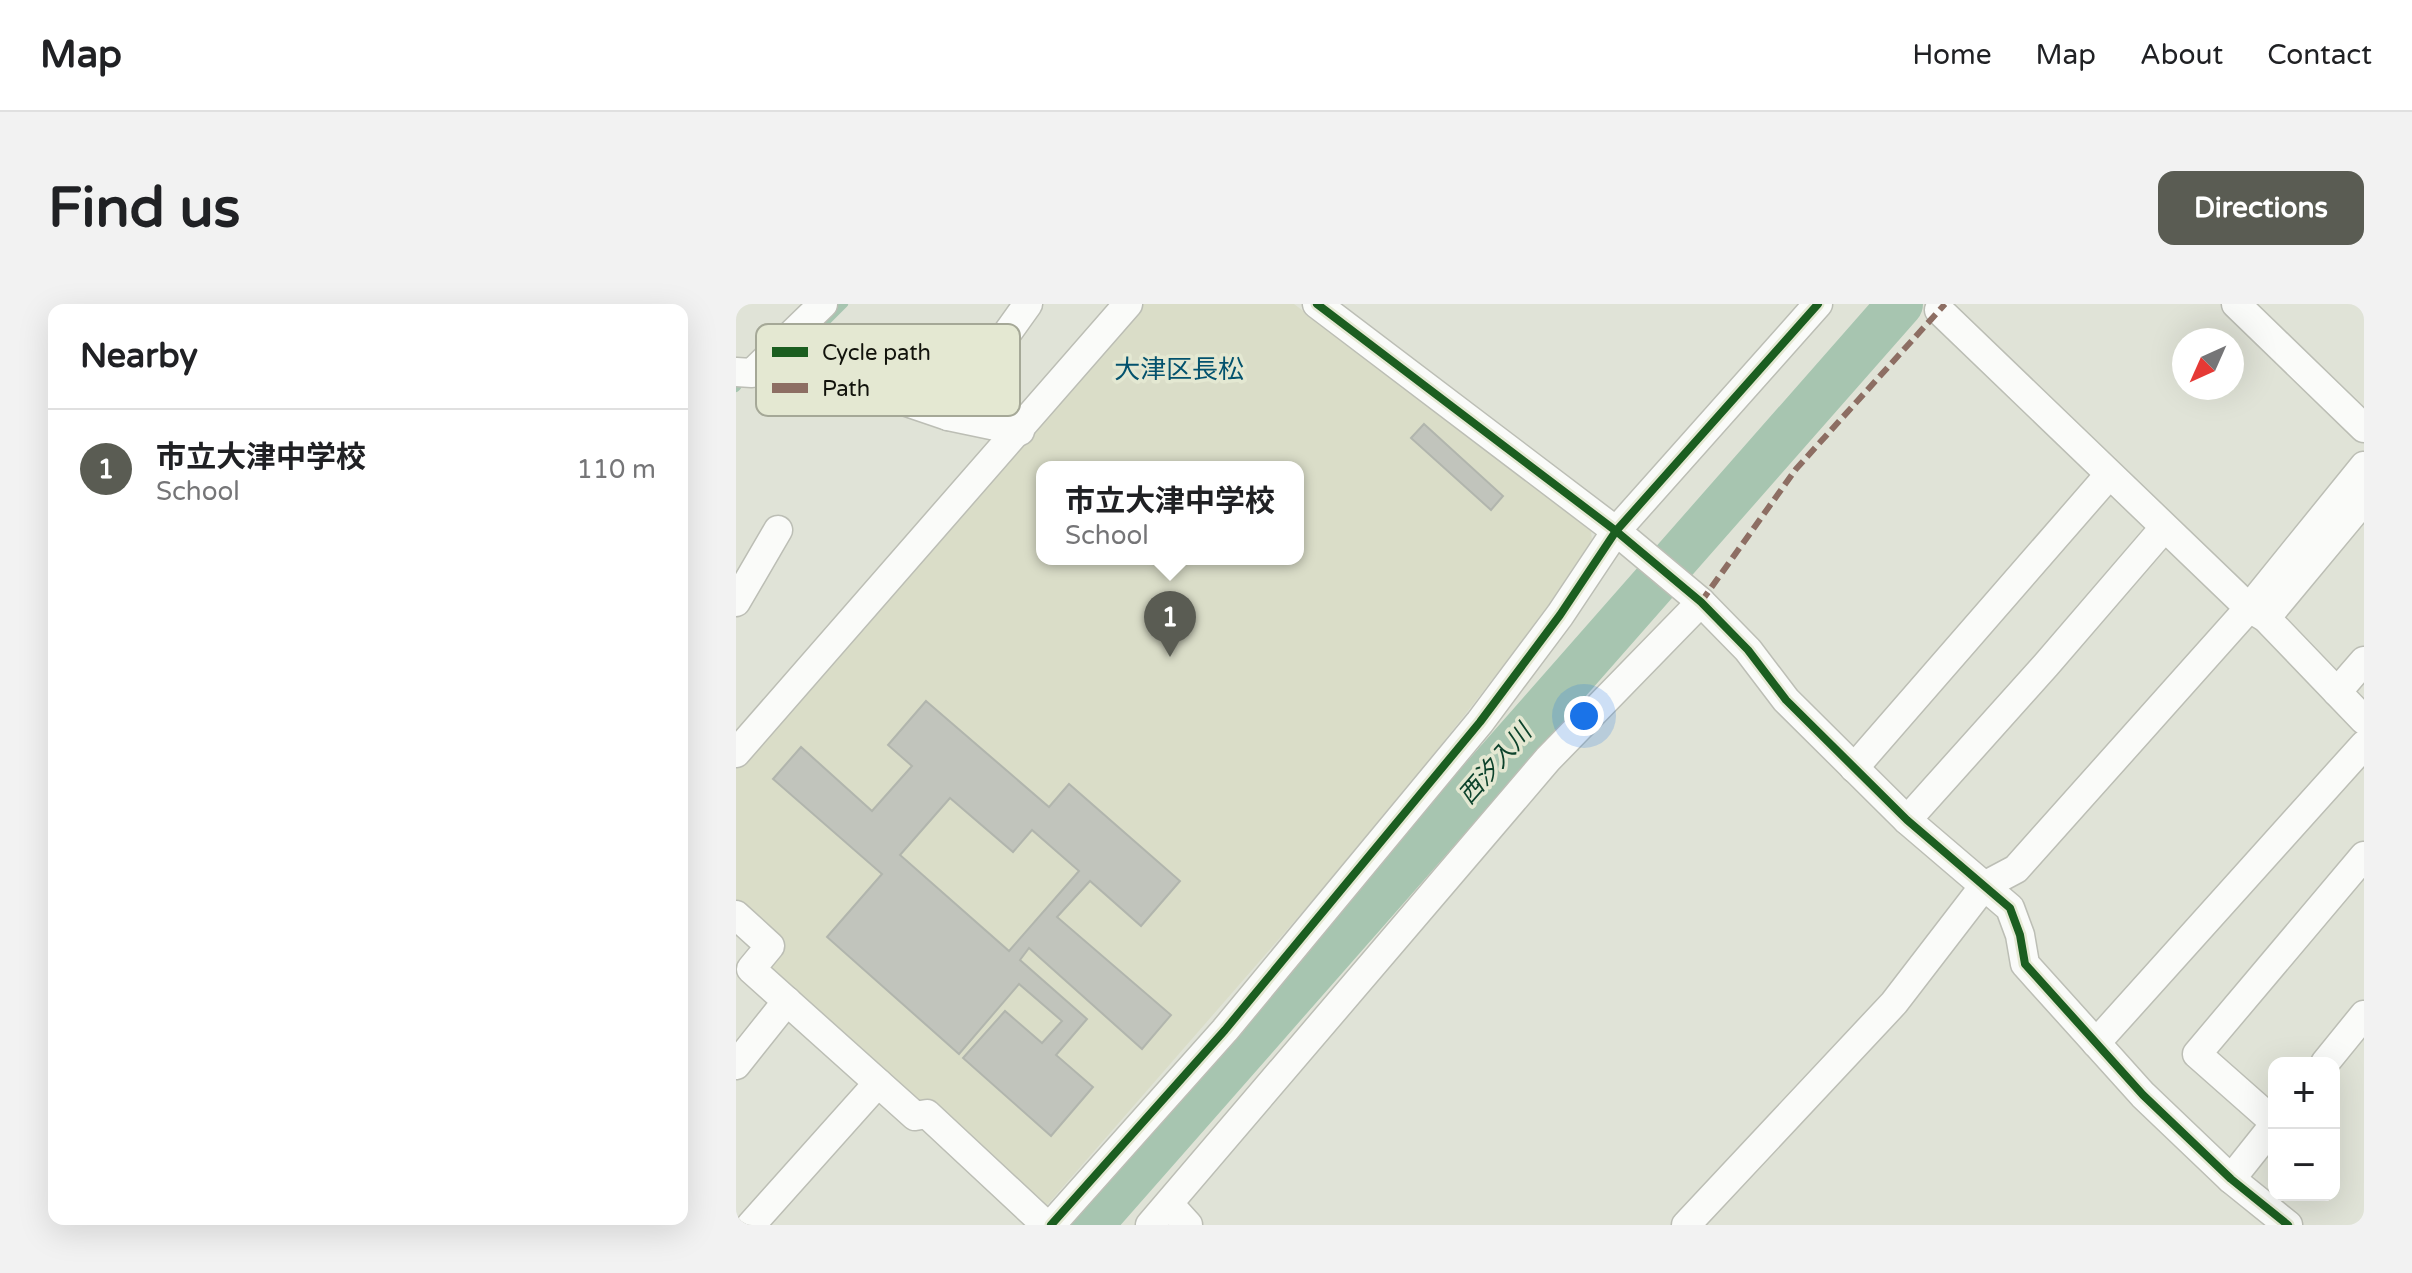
<!DOCTYPE html>
<meta charset="utf-8">
<style>
:root{--surface:#fff;--page:#f2f2f2;--text:#202124;--muted:#757577;--line:#e0e0e0;--accent:#5a5c53}
body{margin:0;font-family:"Varela Round","Noto Sans JP",sans-serif;background:var(--page);color:var(--text)}
.controls{position:absolute;right:24px;bottom:24px;display:grid;overflow:hidden;border-radius:16px;box-shadow:0 8px 32px #0002}
.controls button{width:72px;height:72px;display:grid;place-items:center;padding:0;border:0;border-bottom:2px solid var(--line);background:var(--surface);color:var(--text);font:40px sans-serif}
.compass{position:absolute;left:1436px;top:24px;width:72px;height:72px;border-radius:50%;background:var(--surface);box-shadow:0 8px 32px #0002;rotate:225deg}
.you{position:absolute;left:848px;top:412px;width:28px;height:28px;margin:-20px;border:6px solid #fff;border-radius:50%;background:#1a73e8;box-shadow:0 0 0 12px #1a73e833}
.badge{display:grid;place-items:center;width:52px;height:52px;border-radius:50%;background:var(--accent);color:#fff;font-size:26px;font-weight:700}
.pin{position:absolute;translate:-50% -66px;filter:drop-shadow(0 2px 4px #0008)}
.pin::after{content:'';position:absolute;top:42px;width:28px;height:24px;background:inherit;clip-path:polygon(0 0,100% 0,50% 100%)}
.popup{position:absolute;left:300px;top:157px;width:268px;height:104px;box-sizing:border-box;display:grid;place-content:center;border-radius:16px;background:var(--surface);filter:drop-shadow(0 2px 6px #0005);font-size:26px;white-space:nowrap;color:var(--muted)}
.popup b{font-size:30px;color:var(--text)}
.popup::after{content:'';position:absolute;left:50%;top:100%;margin-left:-16px;border:16px solid transparent;border-top-color:var(--surface)}
.list{margin:0;padding:0;list-style:none}
h2{display:flex;justify-content:space-between;align-items:center;height:104px;margin:0;padding:0 32px;font-size:34px}
h2 small{font-size:26px;font-weight:400;color:var(--muted)}
.list li{display:grid;grid-template-columns:52px 1fr auto;gap:24px;align-items:center;box-sizing:border-box;height:120px;padding:0 32px;border-top:2px solid var(--line)}
.list b{display:block;font-size:30px;white-space:nowrap}
.list p{margin:0;font-size:26px;white-space:nowrap;color:var(--muted)}
.list em{font-size:26px;font-style:normal;color:var(--muted)}
.map{position:relative;flex:none;width:1628px;height:921px;overflow:hidden;border-radius:16px}
header{display:flex;align-items:center;gap:48px;box-sizing:border-box;height:112px;padding:0 40px;background:var(--surface);border-bottom:2px solid var(--line)}
header strong{font-size:38px}
nav{display:flex;gap:44px;margin-inline-start:auto;font-size:28px}
.intro{display:flex;align-items:center;justify-content:space-between;box-sizing:border-box;height:192px;padding:0 48px}
h1{margin:0;font-size:56px}
.button{padding:20px 36px;border-radius:16px;background:var(--accent);color:#fff;font-size:28px;font-weight:700}
main{display:flex;gap:48px;padding:0 48px}
aside{flex:1;background:var(--surface);border-radius:16px;box-shadow:0 8px 32px #0002}
.map>svg:first-child{display:block}
</style>
<header>
<strong>Map</strong>
<nav><a>Home</a><a>Map</a><a>About</a><a>Contact</a></nav>
</header>
<div class="intro"><h1>Find us</h1><a class="button">Directions</a></div>
<main>
<aside>
<h2>Nearby<small></small></h2>
<ul class="list">
<li><span class="badge">1</span><div><b>市立大津中学校</b><p>School</p></div><em>110 m</em></li>
</ul>
</aside>
<div class="map">
<svg width="1628" height="921" viewBox="0 0 1628 921">
<rect width="100%" height="100%" fill="#e0e3d7"/>
<!-- built -->
<path fill="#daddc8" fill-rule="evenodd" d="M 404,0 L 558,0 L 855,227 L 857,248 L 638,526 L 306,907 L 31,659 L 0,598 L 0,458 ZM 306,163 L 562,163 L 562,255 L 306,255 Z"/>
<g fill="none" stroke-linecap="round" stroke-linejoin="round">
<!-- stream -->
<g stroke="#a7c5b0" stroke-width="8">
<path d="M 64,44 L 108,0"/>
<path d="M 0,84 L 1,83"/>
</g>
<!-- river -->
<path stroke="#a7c5b0" stroke-width="46" d="M 354,921 L 1164,0"/>
</g>
<!-- building -->
<g fill="#c1c4bc" stroke="#b1b5ad" stroke-width="2" fill-rule="evenodd">
<path d="M 688,120 L 767,192 L 755,206 L 675,134 Z"/>
<path d="M 190,397 L 313,503 L 333,480 L 444,577 L 405,622 L 354,577 L 321,613 L 435,711 L 406,745 L 293,644 L 284,656 L 351,715 L 320,751 L 357,783 L 315,832 L 227,754 L 269,707 L 306,739 L 326,717 L 283,680 L 223,750 L 91,633 L 146,570 L 37,475 L 65,443 L 136,507 L 176,462 L 152,441 ZM 214,494 L 277,548 L 296,526 L 343,567 L 273,647 L 164,551 Z"/>
</g>
<g fill="none" stroke-linecap="round" stroke-linejoin="round">
<defs>
<g id="minor">
<path d="M 581,0 L 880,227 L 965,298 L 1012,346 L 1050,396 L 1171,516 L 1274,604 L 1284,631 L 1289,660 L 1407,791 L 1495,875 L 1552,921"/>
<path d="M 1500,0 L 1628,124"/>
<path d="M 1203,6 L 1513,304 L 1530,314 L 1628,416"/>
<path d="M 34,53 L 45,65 L 106,76 L 212,112 L 284,127"/>
<path d="M 0,68 L 16,69 L 87,0"/>
<path d="M 212,112 L 292,0"/>
<path d="M 0,298 L 42,226"/>
<path d="M 1530,314 L 1628,196"/>
<path d="M 1601,388 L 1628,357"/>
<path d="M 0,449 L 392,0"/>
<path d="M 1118,464 L 1373,171"/>
<path d="M 1171,516 L 1310,361 L 1428,224"/>
<path d="M 0,611 L 34,642 L 15,665 L 179,812 L 191,810 L 310,921"/>
<path d="M 1360,739 L 1628,441"/>
<path d="M 1589,759 L 1628,711"/>
<path d="M 0,761 L 51,697"/>
<path d="M 1538,818 L 1461,750 L 1628,552"/>
<path d="M 1495,875 L 1538,821"/>
<path d="M 433,900 L 452,921"/>
<path d="M 15,921 L 142,779"/>
<path d="M 315,921 L 489,726 L 744,418 L 824,311 L 880,227 L 1082,0"/>
<path d="M 414,921 L 812,455 L 965,298"/>
<path d="M 950,921 L 1158,699 L 1248,582 L 1280,565 L 1513,304 L 1628,162"/>
</g>
</defs>
<!-- minor casing -->
<use href="#minor" stroke="#bcbeb5" stroke-width="31"/>
<!-- minor -->
<use href="#minor" stroke="#fafbf9" stroke-width="28"/>
<!-- quiet -->
<path stroke="#8d6e63" stroke-width="6" stroke-dasharray="12 6" stroke-linecap="butt" d="M 965,298 L 1060,165 L 1209,0"/>
<defs>
<g id="cycleway">
<path d="M 581,0 L 880,227 L 965,298 L 1012,346 L 1050,396 L 1171,516 L 1274,604 L 1284,631 L 1289,660 L 1407,791 L 1495,875 L 1552,921"/>
<path d="M 315,921 L 489,726 L 744,418 L 824,311 L 880,227 L 1082,0"/>
</g>
</defs>
<!-- cycleway casing -->
<use href="#cycleway" stroke="#e4e8d2" stroke-width="13"/>
<!-- cycleway -->
<use href="#cycleway" stroke="#1b5e20" stroke-width="8"/>
</g>
<g text-anchor="middle" stroke-width="7" stroke-linejoin="round" paint-order="stroke">
<!-- water labels -->
<g font-size="24" font-style="italic" fill="#0d432c" stroke="#e4e8d2">
<text transform="translate(759 460) rotate(-49)" y="8">西汐入川</text>
</g>
<!-- quarter labels -->
<g font-size="26" fill="#03526d" stroke="#e4e8d2">
<text x="443" y="74">大津区長松</text>
</g>
</g>
<!-- legend -->
<rect x="20" y="20" width="264" height="92" rx="12" fill="#e4e8d2" stroke="#a5a897" stroke-width="2"/>
<rect x="36" y="43" width="36" height="10" fill="#1b5e20"/>
<rect x="36" y="79" width="36" height="10" fill="#8d6e63"/>
<g font-size="22" fill="#12130c">
<text x="86" y="56">Cycle path</text>
<text x="86" y="92">Path</text>
</g>
</svg>
<div class="controls">
<button>+</button>
<button>−</button>
</div>
<svg class="compass" viewBox="-18 -18 36 36"><path d="M0-13l5 13h-10z" fill="#e53935"/><path d="M0 13l5-13h-10z" fill="#757577"/></svg>
<div class="you"></div>
<div class="pin badge" style="left:434px;top:353px">1</div>
<div class="popup"><b>市立大津中学校</b>School</div>
</div>
</main>
